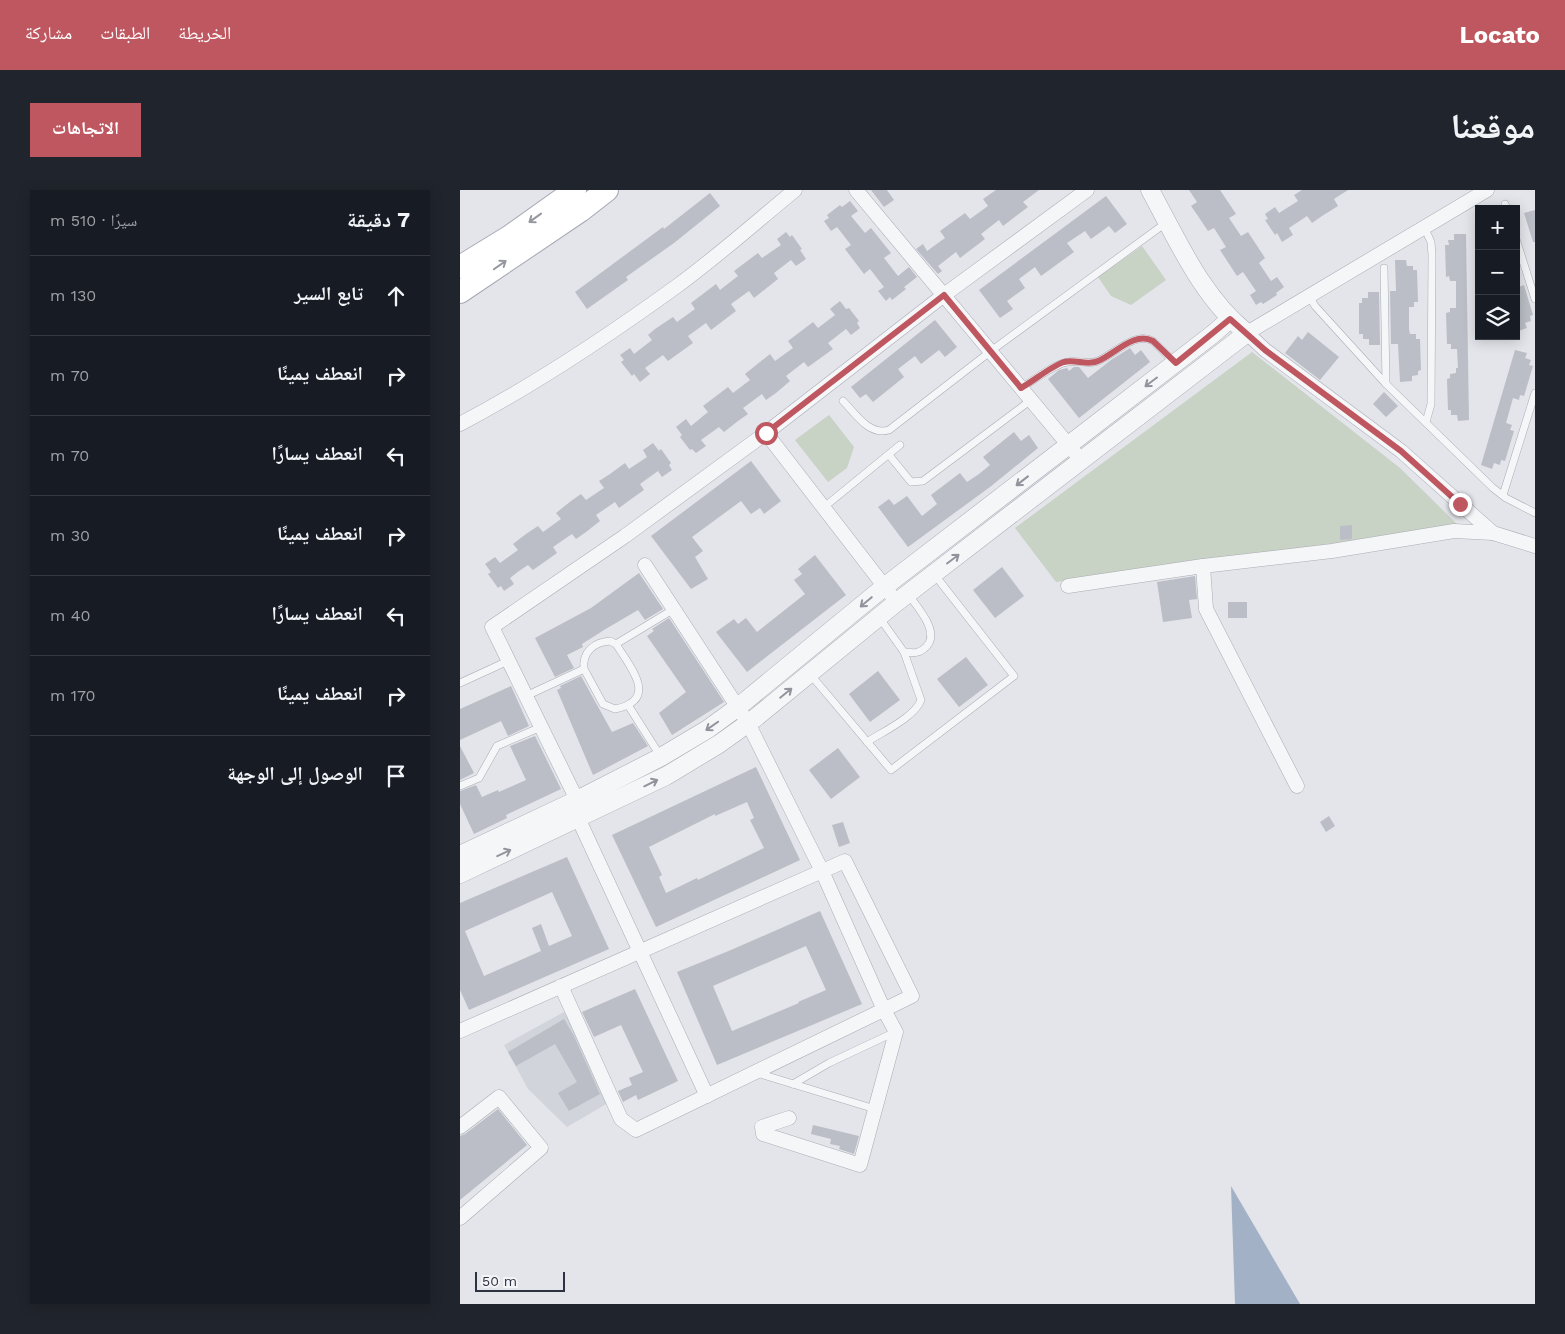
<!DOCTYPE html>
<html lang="ar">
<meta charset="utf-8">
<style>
:root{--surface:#171b24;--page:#20242c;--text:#f1f3f6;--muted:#9ea1a6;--line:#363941;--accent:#bf5760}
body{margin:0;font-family:"Work Sans","Noto Naskh Arabic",sans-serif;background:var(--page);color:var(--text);direction:rtl}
.controls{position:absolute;right:15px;top:15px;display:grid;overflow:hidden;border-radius:0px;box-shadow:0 2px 12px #0003}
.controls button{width:45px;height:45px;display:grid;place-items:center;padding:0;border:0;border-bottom:1px solid var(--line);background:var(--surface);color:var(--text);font:25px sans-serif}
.scale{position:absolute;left:15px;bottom:12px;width:90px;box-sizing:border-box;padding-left:5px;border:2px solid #2d3240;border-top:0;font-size:14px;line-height:18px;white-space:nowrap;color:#2d3240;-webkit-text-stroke:4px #f3f4f7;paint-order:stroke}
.stop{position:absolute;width:15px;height:15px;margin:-11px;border:4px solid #bf5760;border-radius:50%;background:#fff}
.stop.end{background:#bf5760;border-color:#fff;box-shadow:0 1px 5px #0008}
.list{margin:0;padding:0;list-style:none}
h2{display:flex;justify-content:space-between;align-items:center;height:65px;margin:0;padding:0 20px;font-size:21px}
h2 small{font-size:16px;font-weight:400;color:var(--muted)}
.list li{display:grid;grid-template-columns:32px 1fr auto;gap:15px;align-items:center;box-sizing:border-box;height:80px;padding:0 20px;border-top:1px solid var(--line)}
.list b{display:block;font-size:19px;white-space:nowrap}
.list em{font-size:16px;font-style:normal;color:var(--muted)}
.icon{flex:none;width:28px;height:28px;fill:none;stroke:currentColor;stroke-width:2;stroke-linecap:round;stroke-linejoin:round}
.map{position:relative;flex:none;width:1075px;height:1114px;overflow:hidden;direction:ltr;border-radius:0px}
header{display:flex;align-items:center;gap:30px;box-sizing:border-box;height:70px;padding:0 25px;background:var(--accent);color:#fff}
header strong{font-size:24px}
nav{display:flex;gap:28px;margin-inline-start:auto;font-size:18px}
.intro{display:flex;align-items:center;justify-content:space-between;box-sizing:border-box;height:120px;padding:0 30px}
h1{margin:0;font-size:35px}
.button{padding:12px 22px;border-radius:0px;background:var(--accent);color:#fff;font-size:18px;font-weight:700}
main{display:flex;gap:30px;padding:0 30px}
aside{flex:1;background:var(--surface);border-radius:0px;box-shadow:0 2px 12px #0003}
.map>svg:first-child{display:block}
</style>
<header>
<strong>Locato</strong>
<nav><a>الخريطة</a><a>الطبقات</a><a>مشاركة</a></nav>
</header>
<div class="intro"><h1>موقعنا</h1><a class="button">الاتجاهات</a></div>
<main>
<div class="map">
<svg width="1075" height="1114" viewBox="0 0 1075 1114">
<rect width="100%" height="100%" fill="#e3e5ea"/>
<!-- built -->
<path fill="#d1d4db" d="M 104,822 L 155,909 L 107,937 L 68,899 L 44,855 Z"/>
<!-- green -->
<g fill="#c8d2c5">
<path d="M 682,56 L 706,90 L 671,115 L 651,106 L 638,87 Z"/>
<path d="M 792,162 L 940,278 L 999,336 L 596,392 L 555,338 Z"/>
<path d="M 369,225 L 394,257 L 387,278 L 368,292 L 335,250 Z"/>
</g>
<!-- water -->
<path fill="#a2b1c5" d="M 771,996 L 840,1114 L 775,1114 Z"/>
<!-- building -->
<g fill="#bbbec6" fill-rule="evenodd">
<path d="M 411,0 L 427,0 L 434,10 L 424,17 Z"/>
<path d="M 536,0 L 579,0 L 563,12 L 568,17 L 543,36 L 539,30 L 521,44 L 525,49 L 500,68 L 496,62 L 478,76 L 482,81 L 478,84 L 456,59 L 463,54 L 467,61 L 485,48 L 480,41 L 505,23 L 510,29 L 528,16 L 523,9 Z"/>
<path d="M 729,0 L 760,0 L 776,24 L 769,28 L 781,46 L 788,42 L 805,68 L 799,73 L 811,91 L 817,87 L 824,97 L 816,103 L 817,105 L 803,114 L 801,112 L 796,115 L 790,105 L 796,101 L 783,82 L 777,86 L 760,60 L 766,57 L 754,38 L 748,41 L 738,26 L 731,16 L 737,12 Z"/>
<path d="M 842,0 L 888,0 L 874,9 L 878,16 L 862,26 L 852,33 L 847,26 L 829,38 L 833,45 L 822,52 L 817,43 L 815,45 L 805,30 L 808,29 L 805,24 L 815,17 L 819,23 L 838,11 L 834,5 Z"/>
<path d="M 250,3 L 260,16 L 214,53 L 166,87 L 168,90 L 127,119 L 115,102 L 203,37 L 204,39 Z"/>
<path d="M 646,6 L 667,34 L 655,43 L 649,36 L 631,49 L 625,41 L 607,53 L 614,62 L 581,86 L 575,77 L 559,89 L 565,98 L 547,111 L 553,119 L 540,128 L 519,100 Z"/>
<path d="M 390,11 L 398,21 L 391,26 L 405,43 L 411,38 L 431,63 L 424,68 L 438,86 L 449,77 L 457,87 L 444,97 L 446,99 L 432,110 L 430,107 L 426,111 L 418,101 L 424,97 L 410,79 L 404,84 L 385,59 L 391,55 L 377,37 L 371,41 L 364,31 L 369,28 L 367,25 L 380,15 L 382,17 Z"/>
<path d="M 1075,20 L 1075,52 L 1073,52 L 1064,23 Z"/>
<path d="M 326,42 L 330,47 L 332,45 L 342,59 L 340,60 L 346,69 L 336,76 L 331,70 L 314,83 L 318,89 L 294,108 L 289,101 L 271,114 L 276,121 L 251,140 L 246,133 L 228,146 L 233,153 L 208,171 L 203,165 L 185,178 L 190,184 L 180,192 L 174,184 L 172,186 L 161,172 L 164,170 L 160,165 L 170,158 L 174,164 L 192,150 L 188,145 L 195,139 L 213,127 L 217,132 L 235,119 L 231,113 L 256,94 L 260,100 L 278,86 L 274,81 L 298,63 L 302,68 L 321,55 L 317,49 Z"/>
<path d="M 994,44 L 1006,44 L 1009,230 L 998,231 L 997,225 L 991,225 L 991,220 L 988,220 L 987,189 L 990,188 L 990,184 L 996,183 L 996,178 L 998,178 L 997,159 L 991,159 L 991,154 L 987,154 L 986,123 L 990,122 L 990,118 L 996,118 L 996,91 L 990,91 L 989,86 L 986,87 L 985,55 L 989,55 L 988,50 L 994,50 Z"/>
<path d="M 935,70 L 946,70 L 947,76 L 953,76 L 953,80 L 957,80 L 958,112 L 954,112 L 954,117 L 949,117 L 949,139 L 950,144 L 956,144 L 956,149 L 960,149 L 961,180 L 958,181 L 958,185 L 952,186 L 952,191 L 940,192 L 938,154 L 931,154 L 930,101 L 936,101 Z"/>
<path d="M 1064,95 L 1073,125 L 1070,126 L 1071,131 L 1065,133 L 1067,138 L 1056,142 L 1056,98 Z"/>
<path d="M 908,102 L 919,102 L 920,155 L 909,155 L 909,149 L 903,149 L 903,144 L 899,144 L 899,113 L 902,113 L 902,108 L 908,108 Z"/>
<path d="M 380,111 L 386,119 L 389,118 L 399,131 L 397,133 L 400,138 L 391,145 L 386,139 L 368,153 L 373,159 L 348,177 L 344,172 L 326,186 L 330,191 L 316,203 L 306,210 L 302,204 L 283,218 L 288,224 L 278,231 L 264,242 L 259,237 L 241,250 L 246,256 L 236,263 L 232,259 L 230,260 L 220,247 L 222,245 L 216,237 L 226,229 L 231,236 L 248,222 L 243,216 L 268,197 L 273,203 L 290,190 L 285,184 L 310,164 L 315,171 L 333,158 L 328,151 L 353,132 L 358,138 L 375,125 L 370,119 Z"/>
<path d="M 475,130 L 497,157 L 485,167 L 479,160 L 461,174 L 455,166 L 438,179 L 444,187 L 413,212 L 406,204 L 400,208 L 391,197 Z"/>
<path d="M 848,142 L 879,167 L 860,190 L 825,163 L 838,146 L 842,150 Z"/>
<path d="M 670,158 L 675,165 L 681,160 L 690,172 L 619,228 L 588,189 L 599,180 L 607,178 L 609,181 L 614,177 L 619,177 L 628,188 L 651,170 Z"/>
<path d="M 1055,160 L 1067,163 L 1065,168 L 1071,170 L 1069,175 L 1073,176 L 1064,206 L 1060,205 L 1059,210 L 1053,208 L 1046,233 L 1052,235 L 1050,240 L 1054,241 L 1045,271 L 1041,270 L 1040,275 L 1034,273 L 1032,279 L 1021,275 Z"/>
<path d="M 924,202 L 938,216 L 926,227 L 913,214 Z"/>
<path d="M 554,242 L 561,251 L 569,245 L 578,258 L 530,297 L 448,357 L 418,317 L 429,309 L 434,315 L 447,306 L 462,326 L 477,314 L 471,305 L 500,283 L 507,292 L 519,284 L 530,275 L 523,267 Z"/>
<path d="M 193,253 L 199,261 L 201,259 L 211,273 L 209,275 L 212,280 L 202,287 L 198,281 L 180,294 L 184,300 L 174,307 L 159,318 L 155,312 L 136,325 L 140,331 L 126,342 L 116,349 L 112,344 L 93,357 L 97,363 L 73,380 L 68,375 L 59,381 L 50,388 L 54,394 L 44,401 L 41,396 L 38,398 L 28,384 L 31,382 L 25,374 L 35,367 L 40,373 L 58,360 L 53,354 L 66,344 L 78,336 L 83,342 L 101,329 L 96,323 L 111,311 L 121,304 L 126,310 L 144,298 L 139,291 L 150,284 L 165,273 L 169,279 L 187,267 L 183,260 Z"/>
<path d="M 291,271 L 321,311 L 304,324 L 300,318 L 291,324 L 281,311 L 232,347 L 243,361 L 235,367 L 248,389 L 231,399 L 191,346 Z"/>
<path d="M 892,335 L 892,349 L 880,350 L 880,336 Z"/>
<path d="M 355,365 L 386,405 L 287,482 L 256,442 L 274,429 L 278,434 L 286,428 L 297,442 L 345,404 L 334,390 L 342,384 L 338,379 Z"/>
<path d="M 542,377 L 564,406 L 535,428 L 513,400 Z"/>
<path d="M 179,383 L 203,419 L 185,430 L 178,420 L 144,440 L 122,454 L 123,457 L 107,465 L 114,478 L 95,487 L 75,448 L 131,418 Z"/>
<path d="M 735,386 L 737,409 L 729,410 L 732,428 L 703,432 L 697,392 Z"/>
<rect x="768" y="412" width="19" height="16"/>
<path d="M 209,428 L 264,512 L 212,545 L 199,523 L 226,502 L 187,446 L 194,441 L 192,439 Z"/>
<path d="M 506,467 L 528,495 L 499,517 L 477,489 Z"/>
<path d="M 418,481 L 440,510 L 410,532 L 389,504 Z"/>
<path d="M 121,486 L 152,542 L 173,533 L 188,556 L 133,585 L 97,500 L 101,498 L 100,496 Z"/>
<path d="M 51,496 L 69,536 L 48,546 L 41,531 L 0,550 L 0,519 Z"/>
<path d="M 75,546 L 101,599 L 46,625 L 47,628 L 14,644 L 0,614 L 0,601 L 16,595 L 22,607 L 38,600 L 39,602 L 66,590 L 50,556 Z"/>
<path d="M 0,556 L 14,583 L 0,590 Z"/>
<path d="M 378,558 L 400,587 L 371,609 L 349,580 Z"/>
<path d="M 296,577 L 340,670 L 196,737 L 152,645 ZM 287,612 L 294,628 L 290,630 L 304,658 L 238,690 L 237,688 L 206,703 L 199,687 L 202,685 L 189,657 L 255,624 L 255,626 Z"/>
<path d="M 869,626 L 875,636 L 866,642 L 860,632 Z"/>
<path d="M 383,632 L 390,653 L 379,657 L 372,635 Z"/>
<path d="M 107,667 L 149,759 L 9,820 L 0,800 L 0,713 ZM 92,702 L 112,746 L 89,756 L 81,734 L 72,738 L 81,761 L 24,786 L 5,741 Z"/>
<path d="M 360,721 L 402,814 L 257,875 L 217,782 L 271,760 ZM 346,756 L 366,800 L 338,812 L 339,813 L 272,841 L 253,796 Z"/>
<path d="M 175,799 L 218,891 L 178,910 L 176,905 L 163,912 L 158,901 L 172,895 L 169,888 L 183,882 L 161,835 L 134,847 L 122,822 Z"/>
<path d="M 104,829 L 114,846 L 140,904 L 109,921 L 98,903 L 117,892 L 95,854 L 56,876 L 48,862 Z"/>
<path d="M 38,919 L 67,955 L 0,1010 L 0,946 L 5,944 Z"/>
<path d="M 353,935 L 399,946 L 394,964 L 379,959 L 380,956 L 370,954 L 371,949 L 351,944 Z"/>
</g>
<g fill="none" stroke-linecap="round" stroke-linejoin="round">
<defs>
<g id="service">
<path d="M 1045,14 L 1047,19"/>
<path d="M 964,37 L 971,52 L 972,65 L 971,214 L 966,232"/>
<path d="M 1056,49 L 1075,109"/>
<path d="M 924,78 L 926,194"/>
<path d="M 849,106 L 855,116 L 926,194 L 1033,298 L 1046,308 L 1075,323"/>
<path d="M 561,198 C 573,191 595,173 608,172 C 618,170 629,175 638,171 C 655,164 674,141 693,151 L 715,173"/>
<path d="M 383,211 C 396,224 409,246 429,240 L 531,161 L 707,32"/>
<path d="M 429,265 L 451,292 L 463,291 L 571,210"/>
<path d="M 1043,305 L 1075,203"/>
<path d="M 363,318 L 440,255"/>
<path d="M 419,427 L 444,462 C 454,463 459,464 466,457 C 481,442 457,417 448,404"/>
<path d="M 150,451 L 156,454 C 170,477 200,510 155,519 L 143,514 L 124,479 C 122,462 134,452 150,451 Z"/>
<path d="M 156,454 L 214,419"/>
<path d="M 350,484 L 431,580 L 554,486 L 474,384"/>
<path d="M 0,493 L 48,471"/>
<path d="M 66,506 L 124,479"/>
<path d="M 168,515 L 201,567"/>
<path d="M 407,552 C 422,542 455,527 461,510 L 444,462"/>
<path d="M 0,596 L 19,588 L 37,556 L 81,537"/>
<path d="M 297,883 L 415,919"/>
<path d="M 333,894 L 369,873 L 435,842"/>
</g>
<g id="minor">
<path d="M 396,0 L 621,270"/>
<path d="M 1027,0 L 787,143 L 805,160 L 941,261 L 1033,343 L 1075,356"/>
<path d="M 0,234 C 76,194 148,146 217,96 C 258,66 296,32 335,0"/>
<path d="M 306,243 L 431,405"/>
<path d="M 185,375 L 288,533 L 362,681 L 424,820 L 436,842 L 400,975 L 303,944 L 302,937 L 329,928"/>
<path d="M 743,376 L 746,419 L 837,596"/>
<path d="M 608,396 L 743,376 L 872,361 L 994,341 L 1033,343"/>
<path d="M 0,841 L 385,671 L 452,806 L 176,940 L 161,929 L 101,796"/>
<path d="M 247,906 L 118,628 L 117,610 L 32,437 L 165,346 L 306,243 L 484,105 L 627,0"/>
<path d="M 0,937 L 39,907 L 81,958 L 0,1028"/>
</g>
<g id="tertiary">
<path d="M 0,665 L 117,610 L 201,567 L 248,539 L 278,517 L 424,397 L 753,144 L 770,129"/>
<path d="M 0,684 L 206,586 L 259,554 L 294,529 L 437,412 L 787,143 C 742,108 717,49 690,0"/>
</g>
<g id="primary">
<path d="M 0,77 L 49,47 L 115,0"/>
<path d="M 0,102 L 120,21 L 147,0"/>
</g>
</defs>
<!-- service casing -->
<use href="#service" stroke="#a9acb4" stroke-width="8"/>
<!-- minor casing -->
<use href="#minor" stroke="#a9acb4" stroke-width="15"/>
<!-- tertiary casing -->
<use href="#tertiary" stroke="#a9acb4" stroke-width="19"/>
<!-- primary casing -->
<use href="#primary" stroke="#a4a9b4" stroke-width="24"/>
<!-- service -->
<use href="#service" stroke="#f5f6f8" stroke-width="7"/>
<!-- minor -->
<use href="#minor" stroke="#f5f6f8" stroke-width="14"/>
<!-- tertiary -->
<use href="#tertiary" stroke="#f5f6f8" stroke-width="18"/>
<!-- primary -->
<use href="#primary" stroke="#fff" stroke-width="22"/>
</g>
<!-- one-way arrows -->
<defs><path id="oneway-shaft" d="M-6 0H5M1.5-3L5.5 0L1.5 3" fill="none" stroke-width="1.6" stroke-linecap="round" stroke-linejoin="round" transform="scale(1.25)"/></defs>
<g stroke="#9698a0">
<use href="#oneway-shaft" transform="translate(75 28) rotate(144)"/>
<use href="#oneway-shaft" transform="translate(40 75) rotate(-35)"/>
</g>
<g stroke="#91949c">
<use href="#oneway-shaft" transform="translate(691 192) rotate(143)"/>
<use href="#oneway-shaft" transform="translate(562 291) rotate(142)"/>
<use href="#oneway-shaft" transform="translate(493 369) rotate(-37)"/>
<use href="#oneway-shaft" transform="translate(406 412) rotate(140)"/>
<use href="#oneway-shaft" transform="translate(326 503) rotate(-39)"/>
<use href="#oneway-shaft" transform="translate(252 536) rotate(145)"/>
<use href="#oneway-shaft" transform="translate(191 593) rotate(-26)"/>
<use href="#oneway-shaft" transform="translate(44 663) rotate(-25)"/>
</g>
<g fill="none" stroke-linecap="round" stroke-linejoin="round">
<!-- route -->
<path stroke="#bf5760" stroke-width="6" d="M 306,243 L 484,105 L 561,198 C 574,191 591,176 604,172 C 615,169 628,176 638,171 C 655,164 674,141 693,151 L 716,173 L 770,129 L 805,160 L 941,261 L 1000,314"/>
</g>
</svg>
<div class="controls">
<button>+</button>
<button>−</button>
<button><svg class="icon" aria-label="layers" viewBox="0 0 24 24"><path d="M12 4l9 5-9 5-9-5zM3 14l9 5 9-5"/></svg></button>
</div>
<div class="scale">50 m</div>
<div class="stop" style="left:306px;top:243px"></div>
<div class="stop end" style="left:1000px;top:314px"></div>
</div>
<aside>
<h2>7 دقيقة<small>سيرًا · 510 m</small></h2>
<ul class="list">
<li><svg class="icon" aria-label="ahead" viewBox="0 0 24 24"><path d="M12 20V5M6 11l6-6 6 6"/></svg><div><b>تابع السير</b></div><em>130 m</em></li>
<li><svg class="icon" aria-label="right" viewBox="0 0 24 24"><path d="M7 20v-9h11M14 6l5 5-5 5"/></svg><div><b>انعطف يمينًا</b></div><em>70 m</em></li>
<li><svg class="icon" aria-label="left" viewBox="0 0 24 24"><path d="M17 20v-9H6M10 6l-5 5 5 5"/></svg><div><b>انعطف يسارًا</b></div><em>70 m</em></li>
<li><svg class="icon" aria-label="right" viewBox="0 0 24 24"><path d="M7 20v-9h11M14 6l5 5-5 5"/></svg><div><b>انعطف يمينًا</b></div><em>30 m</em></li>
<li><svg class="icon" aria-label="left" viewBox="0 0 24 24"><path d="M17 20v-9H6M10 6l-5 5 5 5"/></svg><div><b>انعطف يسارًا</b></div><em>40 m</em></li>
<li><svg class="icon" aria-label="right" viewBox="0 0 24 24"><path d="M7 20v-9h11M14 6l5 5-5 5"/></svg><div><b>انعطف يمينًا</b></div><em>170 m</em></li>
<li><svg class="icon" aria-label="arrive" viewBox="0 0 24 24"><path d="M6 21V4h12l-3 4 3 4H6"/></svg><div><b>الوصول إلى الوجهة</b></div></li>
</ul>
</aside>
</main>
